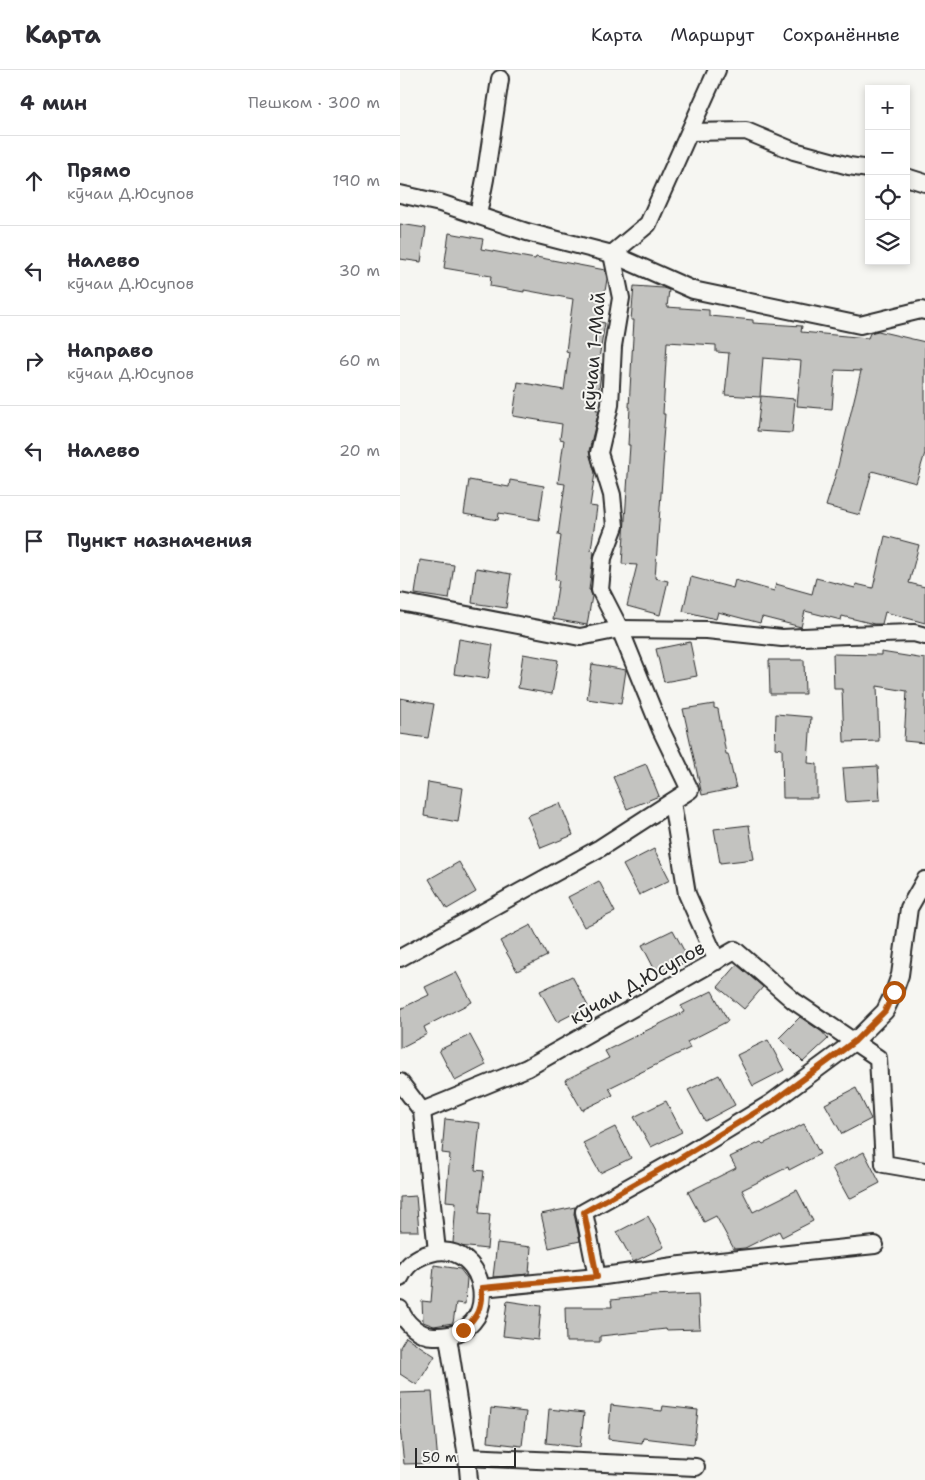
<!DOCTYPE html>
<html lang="ru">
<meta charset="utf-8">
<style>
:root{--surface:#fff;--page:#f2f2f3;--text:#2b2b33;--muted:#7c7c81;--line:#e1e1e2}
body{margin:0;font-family:"Shantell Sans",sans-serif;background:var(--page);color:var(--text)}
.controls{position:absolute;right:15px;top:15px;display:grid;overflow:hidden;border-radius:0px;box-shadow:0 2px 8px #0003}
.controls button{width:45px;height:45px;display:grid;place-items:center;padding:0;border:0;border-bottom:1px solid var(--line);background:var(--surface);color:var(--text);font:25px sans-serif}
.scale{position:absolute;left:15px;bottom:12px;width:101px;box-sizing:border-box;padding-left:5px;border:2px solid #2b2b2b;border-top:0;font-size:14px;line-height:18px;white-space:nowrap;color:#2b2b2b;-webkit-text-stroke:4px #f6f6f2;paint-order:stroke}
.stop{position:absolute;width:15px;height:15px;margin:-11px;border:4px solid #b45309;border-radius:50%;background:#fff}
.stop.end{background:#b45309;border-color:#fff;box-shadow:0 1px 5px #0008}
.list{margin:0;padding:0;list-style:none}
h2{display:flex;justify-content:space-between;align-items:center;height:65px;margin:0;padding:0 20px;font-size:21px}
h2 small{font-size:16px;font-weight:400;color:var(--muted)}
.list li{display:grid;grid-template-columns:32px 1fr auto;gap:15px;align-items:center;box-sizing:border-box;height:90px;padding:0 20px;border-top:1px solid var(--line)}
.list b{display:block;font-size:19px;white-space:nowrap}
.list p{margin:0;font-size:16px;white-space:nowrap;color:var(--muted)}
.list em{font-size:16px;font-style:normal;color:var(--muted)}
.icon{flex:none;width:28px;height:28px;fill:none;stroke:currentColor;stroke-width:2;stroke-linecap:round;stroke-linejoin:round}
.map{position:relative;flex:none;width:525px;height:1410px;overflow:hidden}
header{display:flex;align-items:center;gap:30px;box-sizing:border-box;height:70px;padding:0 25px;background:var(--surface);border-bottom:1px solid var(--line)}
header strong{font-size:24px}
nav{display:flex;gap:28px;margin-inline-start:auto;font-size:18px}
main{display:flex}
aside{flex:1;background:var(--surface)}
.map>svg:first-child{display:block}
</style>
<header>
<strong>Карта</strong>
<nav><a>Карта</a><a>Маршрут</a><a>Сохранённые</a></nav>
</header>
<main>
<aside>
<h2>4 мин<small>Пешком · 300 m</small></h2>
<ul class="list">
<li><svg class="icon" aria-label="ahead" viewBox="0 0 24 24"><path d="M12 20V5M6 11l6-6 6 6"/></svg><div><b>Прямо</b><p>кӯчаи Д.Юсупов</p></div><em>190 m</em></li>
<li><svg class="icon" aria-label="left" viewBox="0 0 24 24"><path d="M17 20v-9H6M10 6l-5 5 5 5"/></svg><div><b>Налево</b><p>кӯчаи Д.Юсупов</p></div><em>30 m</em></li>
<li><svg class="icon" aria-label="right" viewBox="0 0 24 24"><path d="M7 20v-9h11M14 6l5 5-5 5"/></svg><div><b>Направо</b><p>кӯчаи Д.Юсупов</p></div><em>60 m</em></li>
<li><svg class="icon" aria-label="left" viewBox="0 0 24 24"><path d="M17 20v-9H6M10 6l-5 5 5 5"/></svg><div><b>Налево</b></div><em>20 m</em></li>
<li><svg class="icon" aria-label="arrive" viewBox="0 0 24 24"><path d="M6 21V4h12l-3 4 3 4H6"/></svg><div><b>Пункт назначения</b></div></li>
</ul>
</aside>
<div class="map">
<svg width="525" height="1410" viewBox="0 0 525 1410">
<rect width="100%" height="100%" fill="#f6f6f2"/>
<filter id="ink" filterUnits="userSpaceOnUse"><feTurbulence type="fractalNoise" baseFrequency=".02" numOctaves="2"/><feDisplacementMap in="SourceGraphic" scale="10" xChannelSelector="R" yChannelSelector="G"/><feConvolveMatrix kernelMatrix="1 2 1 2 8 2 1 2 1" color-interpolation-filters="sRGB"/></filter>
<g filter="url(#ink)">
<!-- building -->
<g fill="#c3c3c0" stroke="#2b2b2b">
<path d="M 0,154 L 26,158 L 21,192 L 0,189 Z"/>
<path d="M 49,163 L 83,169 L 81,179 L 135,189 L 136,187 L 205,200 L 207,209 L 200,252 L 205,253 L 198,294 L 202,294 L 202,297 L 196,340 L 199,340 L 189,381 L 195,403 L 190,436 L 197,437 L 191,480 L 194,481 L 189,520 L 190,520 L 192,526 L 187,555 L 153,549 L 159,510 L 155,509 L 161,466 L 158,465 L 165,414 L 158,413 L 164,370 L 160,369 L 162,354 L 113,346 L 118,312 L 164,320 L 169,282 L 166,281 L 173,229 L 124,220 L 124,222 L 90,216 L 91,206 L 44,198 Z"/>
<path d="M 234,216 L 263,218 L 269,220 L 267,237 L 309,240 L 309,246 L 353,250 L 353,253 L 402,256 L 401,262 L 468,268 L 470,263 L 478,261 L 525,272 L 525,383 L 516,413 L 472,401 L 460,445 L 426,436 L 437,400 L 461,301 L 435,300 L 432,339 L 397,336 L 401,291 L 363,288 L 360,327 L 325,325 L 329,283 L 316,282 L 316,275 L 267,272 L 263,344 L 265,344 L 262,382 L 264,382 L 255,508 L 268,511 L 260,545 L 227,536 L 237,495 L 222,494 L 230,375 L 228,375 L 230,337 L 229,337 L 234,250 L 231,250 Z"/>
<path d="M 361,326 L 395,329 L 392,363 L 357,361 Z"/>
<path d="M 69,410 L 109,417 L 110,410 L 144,416 L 139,450 L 99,443 L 98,450 L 64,444 Z"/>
<path d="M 485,466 L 519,475 L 509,513 L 525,517 L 525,553 L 485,542 L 482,554 L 474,554 L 442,546 L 441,550 L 405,541 L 401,557 L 362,547 L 360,553 L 318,542 L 316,549 L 283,541 L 291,507 L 333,518 L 335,510 L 374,521 L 376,514 L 412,524 L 416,508 L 455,518 L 456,514 L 473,518 Z"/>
<path d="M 20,490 L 54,495 L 49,529 L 15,524 Z"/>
<path d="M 76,498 L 111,504 L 106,538 L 72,533 Z"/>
<path d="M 59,569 L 93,575 L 88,609 L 54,604 Z"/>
<path d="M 290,572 L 297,606 L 264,612 L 256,579 Z"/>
<path d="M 481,582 L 525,589 L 525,673 L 504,671 L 507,621 L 477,616 L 479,671 L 444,672 L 442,619 L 434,619 L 433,584 L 481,585 Z"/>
<path d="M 123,584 L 158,590 L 152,624 L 118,618 Z"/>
<path d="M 369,590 L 404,590 L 405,624 L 370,624 Z"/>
<path d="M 192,594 L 226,600 L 221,634 L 187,629 Z"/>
<path d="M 0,628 L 34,634 L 28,668 L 0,664 Z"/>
<path d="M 314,634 L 314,638 L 318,639 L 326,684 L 328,684 L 336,718 L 302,725 L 283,639 Z"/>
<path d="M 376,644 L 411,647 L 408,693 L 417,694 L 417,728 L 383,728 L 382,679 L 375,678 Z"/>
<path d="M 246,694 L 259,726 L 227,739 L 213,707 Z"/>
<path d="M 478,696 L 480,730 L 446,732 L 443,698 Z"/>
<path d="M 28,712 L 63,718 L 58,752 L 24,746 Z"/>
<path d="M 160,733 L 173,765 L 141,778 L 127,746 Z"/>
<path d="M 349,755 L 354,789 L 320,793 L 314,759 Z"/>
<path d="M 254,779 L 270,810 L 239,825 L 223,795 Z"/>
<path d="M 59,792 L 76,822 L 47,839 L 29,809 Z"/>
<path d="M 199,811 L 215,842 L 184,857 L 168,827 Z"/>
<path d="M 131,855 L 147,886 L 117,901 L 100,871 Z"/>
<path d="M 273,860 L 289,890 L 258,906 L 242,875 Z"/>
<path d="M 337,895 L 363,917 L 344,939 L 318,917 Z"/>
<path d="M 56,902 L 72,932 L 24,957 L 27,964 L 0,978 L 0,939 L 29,925 L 25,917 Z"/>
<path d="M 172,906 L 188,936 L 157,952 L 140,921 Z"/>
<path d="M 312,921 L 328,951 L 287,972 L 290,978 L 209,1018 L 213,1025 L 182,1040 L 165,1010 L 209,988 L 205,981 L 284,942 L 281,936 Z"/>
<path d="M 400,947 L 422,962 L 428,969 L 403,992 L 379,968 Z"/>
<path d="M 70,965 L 86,995 L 55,1011 L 39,980 Z"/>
<path d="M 368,970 L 384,1000 L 353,1016 L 337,985 Z"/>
<path d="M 319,1005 L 335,1035 L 305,1051 L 288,1020 Z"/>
<path d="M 456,1018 L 471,1049 L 442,1064 L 425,1034 Z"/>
<path d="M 266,1031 L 282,1062 L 251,1077 L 234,1047 Z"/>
<path d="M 45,1049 L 80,1053 L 75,1100 L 84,1101 L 79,1143 L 90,1144 L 87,1179 L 59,1176 L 53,1173 L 56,1132 L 46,1131 L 50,1084 L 42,1083 Z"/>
<path d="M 404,1054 L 420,1084 L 389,1100 L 388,1097 L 342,1120 L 353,1142 L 397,1120 L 413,1151 L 382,1167 L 379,1161 L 345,1178 L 334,1179 L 316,1146 L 304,1152 L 288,1122 L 336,1098 L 330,1087 L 361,1072 L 363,1074 Z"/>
<path d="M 215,1057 L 231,1088 L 200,1103 L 183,1073 Z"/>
<path d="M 464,1082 L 480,1113 L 449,1129 L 432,1098 Z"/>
<path d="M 16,1126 L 19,1161 L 0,1161 L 0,1127 Z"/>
<path d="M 175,1137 L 174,1144 L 180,1171 L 149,1178 L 141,1144 Z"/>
<path d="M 248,1146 L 264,1177 L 233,1192 L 217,1162 Z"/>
<path d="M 97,1173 L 131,1177 L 129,1204 L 93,1207 Z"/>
<path d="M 34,1195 L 60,1199 L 67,1208 L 65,1234 L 56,1233 L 53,1253 L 34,1256 L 23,1252 L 22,1231 L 31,1232 Z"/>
<path d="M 298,1224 L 300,1259 L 266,1260 L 266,1259 L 200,1266 L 200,1272 L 166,1272 L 165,1237 L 212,1237 L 211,1230 L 250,1226 Z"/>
<path d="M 107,1231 L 141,1236 L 138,1270 L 103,1266 Z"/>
<path d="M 6,1267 L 35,1286 L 17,1315 L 0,1304 L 0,1277 Z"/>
<path d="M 32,1322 L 38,1393 L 4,1394 L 0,1358 L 0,1323 Z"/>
<path d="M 211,1335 L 262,1341 L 263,1336 L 298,1340 L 294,1374 L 243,1368 L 242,1373 L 208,1369 Z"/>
<path d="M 91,1338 L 126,1342 L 122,1376 L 88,1372 Z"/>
<path d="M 149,1339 L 184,1343 L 180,1377 L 146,1373 Z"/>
</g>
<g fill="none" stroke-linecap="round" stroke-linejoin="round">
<defs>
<g id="minor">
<path d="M 290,62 L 346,61 L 394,81 L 449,96 L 469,99"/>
<path d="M 506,107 L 525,113"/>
<path d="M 0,124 L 40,133 L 127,162 L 212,184 L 293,220 L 460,255 L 521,240 L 525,241"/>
<path d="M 78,145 L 85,109 L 100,9"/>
<path d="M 212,184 L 248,154 L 317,0"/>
<path d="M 0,532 L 180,567 L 220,559 L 307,560 L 382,568 L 447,565 L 514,563 L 525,566"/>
<path d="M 272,732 L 287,824 L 317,891"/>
<path d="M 0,888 L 200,778 L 290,720 L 261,660 L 220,559 L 200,520 L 203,488 L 215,456 L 212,425 L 199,383 L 210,335 L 213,276 L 221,228 L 212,184"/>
<path d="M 0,1012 L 22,1041 L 37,1181"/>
<path d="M 22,1041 L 127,998 L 335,880 L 394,931 L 478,988 L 484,1094 L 525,1101"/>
<path d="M 197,1207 L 184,1142 L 279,1089 L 371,1033 L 455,971 L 485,941 L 494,922 L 500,905 L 509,838 L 525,810"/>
<path d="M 0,1208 C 7,1194 16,1187 31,1183 C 87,1167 108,1269 34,1266 C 19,1266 5,1253 0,1239"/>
<path d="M 82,1218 L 197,1207 L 281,1195 L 475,1175"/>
<path d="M 48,1267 L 67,1387 L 69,1410"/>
<path d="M 67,1387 L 296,1397"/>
</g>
</defs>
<!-- minor casing -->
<use href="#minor" stroke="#2b2b2b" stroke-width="20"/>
<!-- minor -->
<use href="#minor" stroke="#f6f6f2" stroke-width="16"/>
</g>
</g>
<g fill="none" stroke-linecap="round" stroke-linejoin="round" filter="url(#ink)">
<!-- route -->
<path stroke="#b45309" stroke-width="6" d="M 63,1260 C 78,1246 81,1239 82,1218 L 197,1207 L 184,1142 L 279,1089 L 371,1033 L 455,971 L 485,941 L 494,922"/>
</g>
<g text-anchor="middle" stroke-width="4" stroke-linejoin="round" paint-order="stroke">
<!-- street labels -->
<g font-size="19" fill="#2b2b2b" stroke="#f6f6f2">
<text transform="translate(193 281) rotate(-85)" y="7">кӯчаи 1-Май</text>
<text transform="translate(237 912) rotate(-29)" y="7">кӯчаи Д.Юсупов</text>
</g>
</g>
</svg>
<div class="controls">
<button>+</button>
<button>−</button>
<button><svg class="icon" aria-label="locate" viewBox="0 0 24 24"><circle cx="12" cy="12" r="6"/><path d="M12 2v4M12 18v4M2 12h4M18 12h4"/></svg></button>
<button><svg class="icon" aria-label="layers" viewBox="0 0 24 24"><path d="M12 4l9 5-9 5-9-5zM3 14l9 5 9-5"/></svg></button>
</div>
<div class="scale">50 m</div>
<div class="stop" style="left:494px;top:922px"></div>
<div class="stop end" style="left:63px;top:1260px"></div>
</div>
</main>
